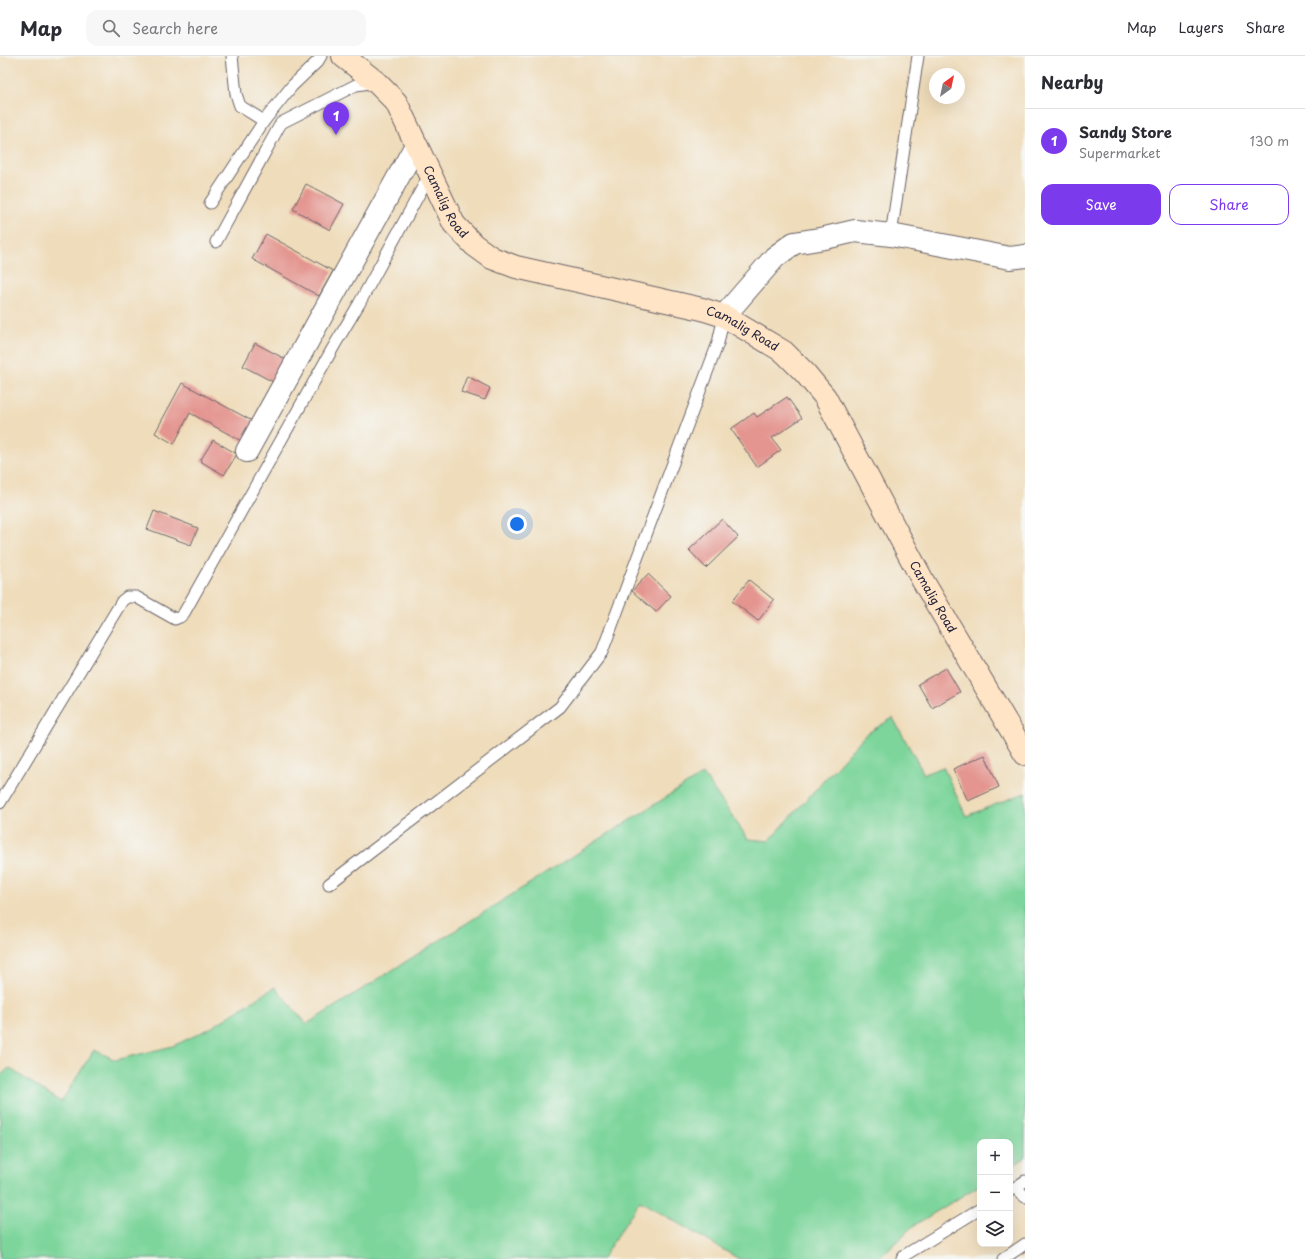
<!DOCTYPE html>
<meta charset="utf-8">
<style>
:root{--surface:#fff;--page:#f7f7f7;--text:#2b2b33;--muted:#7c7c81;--line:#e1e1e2;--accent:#7c3aed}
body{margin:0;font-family:"Playpen Sans",sans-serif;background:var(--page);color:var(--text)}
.controls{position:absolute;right:12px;bottom:12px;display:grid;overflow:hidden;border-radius:8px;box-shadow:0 4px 16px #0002}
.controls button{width:36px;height:36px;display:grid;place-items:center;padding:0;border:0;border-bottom:1px solid var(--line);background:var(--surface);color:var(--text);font:20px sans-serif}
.compass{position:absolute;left:929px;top:12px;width:36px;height:36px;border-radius:50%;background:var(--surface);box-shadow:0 4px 16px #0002;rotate:33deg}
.you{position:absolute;left:517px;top:468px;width:14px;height:14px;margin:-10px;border:3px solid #fff;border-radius:50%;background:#1a73e8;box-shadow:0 0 0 6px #1a73e833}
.badge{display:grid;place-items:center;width:26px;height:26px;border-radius:50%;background:var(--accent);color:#fff;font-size:13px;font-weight:700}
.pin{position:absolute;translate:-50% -33px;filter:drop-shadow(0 1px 2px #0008)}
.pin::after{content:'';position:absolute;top:21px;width:14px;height:12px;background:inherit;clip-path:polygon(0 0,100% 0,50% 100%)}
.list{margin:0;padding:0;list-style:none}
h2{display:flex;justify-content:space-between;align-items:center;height:52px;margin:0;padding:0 16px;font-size:17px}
h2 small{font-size:13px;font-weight:400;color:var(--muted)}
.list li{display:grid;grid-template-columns:26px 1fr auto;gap:12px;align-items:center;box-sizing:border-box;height:64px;padding:0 16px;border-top:1px solid var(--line)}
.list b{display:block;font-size:15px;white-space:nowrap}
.list p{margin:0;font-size:13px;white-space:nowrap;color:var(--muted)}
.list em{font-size:13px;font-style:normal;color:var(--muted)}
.actions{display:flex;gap:8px;padding:12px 16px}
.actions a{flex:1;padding:9px 0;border:1px solid var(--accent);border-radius:12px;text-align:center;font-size:14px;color:var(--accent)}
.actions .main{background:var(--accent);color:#fff}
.icon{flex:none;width:22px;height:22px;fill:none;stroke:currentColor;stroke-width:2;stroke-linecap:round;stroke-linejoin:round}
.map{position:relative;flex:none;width:1025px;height:1203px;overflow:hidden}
header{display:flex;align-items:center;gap:24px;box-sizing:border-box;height:56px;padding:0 20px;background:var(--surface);border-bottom:1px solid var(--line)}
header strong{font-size:19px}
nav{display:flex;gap:22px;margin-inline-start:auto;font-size:14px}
.search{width:280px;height:36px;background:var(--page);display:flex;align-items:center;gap:10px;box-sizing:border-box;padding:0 14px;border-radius:12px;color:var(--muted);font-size:15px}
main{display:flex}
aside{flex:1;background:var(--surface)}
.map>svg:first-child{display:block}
</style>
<header>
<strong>Map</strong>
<div class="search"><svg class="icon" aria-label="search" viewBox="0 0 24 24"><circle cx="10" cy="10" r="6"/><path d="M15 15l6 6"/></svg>Search here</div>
<nav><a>Map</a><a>Layers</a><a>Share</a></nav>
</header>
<main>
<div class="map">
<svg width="1025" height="1203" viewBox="0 0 1025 1203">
<rect width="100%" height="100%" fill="#f6f6f2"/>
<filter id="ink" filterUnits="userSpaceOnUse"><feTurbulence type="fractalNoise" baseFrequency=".025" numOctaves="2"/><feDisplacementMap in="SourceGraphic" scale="8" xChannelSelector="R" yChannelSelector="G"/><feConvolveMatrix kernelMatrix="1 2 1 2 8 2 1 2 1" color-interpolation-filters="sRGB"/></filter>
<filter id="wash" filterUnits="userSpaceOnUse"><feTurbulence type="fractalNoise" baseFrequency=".012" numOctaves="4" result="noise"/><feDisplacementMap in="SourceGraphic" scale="16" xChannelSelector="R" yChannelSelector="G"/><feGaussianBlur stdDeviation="0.9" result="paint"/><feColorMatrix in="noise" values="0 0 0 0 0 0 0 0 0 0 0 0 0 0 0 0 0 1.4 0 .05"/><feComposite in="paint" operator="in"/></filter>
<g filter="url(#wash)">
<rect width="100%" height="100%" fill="#efdcba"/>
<!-- green -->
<path fill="#7dd59b" stroke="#507c6b" d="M 893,662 L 924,718 L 943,711 L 966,760 L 1025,737 L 1025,1102 L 1010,1111 L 1010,1086 L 980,1086 L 980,1129 L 913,1170 L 878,1203 L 739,1203 L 640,1145 L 602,1203 L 0,1203 L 0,1020 L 9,1012 L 61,1046 L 94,994 L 116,1004 L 173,990 L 209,973 L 275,931 L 307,968 L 703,718 L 748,783 L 769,785 L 866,678 Z"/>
<g id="blocks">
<!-- building -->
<g fill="#e49590">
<path d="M 306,128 L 344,148 L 330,174 L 293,153 Z"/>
<path d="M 266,178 L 333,215 L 319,240 L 252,203 Z"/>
<path d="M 255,287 L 289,305 L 277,328 L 243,310 Z"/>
<path d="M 467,320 L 490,332 L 485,344 L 461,336 Z"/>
<path d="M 182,327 L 256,367 L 245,387 L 190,357 L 174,388 L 155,377 Z"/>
<path d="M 787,341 L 802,362 L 772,382 L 781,394 L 757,411 L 731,373 L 754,357 L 757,361 Z"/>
<path d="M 213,384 L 237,398 L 224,419 L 200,405 Z"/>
<path d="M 154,455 L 198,472 L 191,489 L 147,473 Z"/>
<path d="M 722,463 L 738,481 L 706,512 L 689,494 Z"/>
<path d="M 648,518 L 671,540 L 656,556 L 632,535 Z"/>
<path d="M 749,524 L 774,544 L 758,565 L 732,545 Z"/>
<path d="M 946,612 L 960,636 L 932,652 L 918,628 Z"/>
<path d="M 985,699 L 999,731 L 968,745 L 953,713 Z"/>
</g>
</g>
</g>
<g filter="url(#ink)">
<use href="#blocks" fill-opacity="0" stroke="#6a6367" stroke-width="1"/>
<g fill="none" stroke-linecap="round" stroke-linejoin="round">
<defs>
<g id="service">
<path d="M 232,0 L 236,38 L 240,50 L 264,65"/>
<path d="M 210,147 L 264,65 L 292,30 L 318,5 L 321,0"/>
<path d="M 891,179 L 918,0"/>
<path d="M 216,186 L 281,67 L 356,29 L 376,26"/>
<path d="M 0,747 L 122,545 L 127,541 L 136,541 L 175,563 L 180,561 L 184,557 L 334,290 L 359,248 L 430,118"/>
<path d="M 329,828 L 560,651 L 602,596 L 718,287 L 724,260"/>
<path d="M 1016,1131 L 1025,1141"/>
<path d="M 1010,1135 L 1025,1125"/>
<path d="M 902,1203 L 905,1199 L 980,1153"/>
<path d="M 1003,1203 L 1025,1188"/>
</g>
<g id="minor">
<path d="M 724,260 L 775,201 L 794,187 L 825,182 L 855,175 L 891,179 L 1010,202 L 1025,200"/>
<path d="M 247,395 L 416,89"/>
</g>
<g id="secondary">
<path id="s1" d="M 343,0 L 376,26 L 396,46 L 454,168 L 474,189 L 492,202 L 516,211 L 702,253 L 724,260 L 784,296 L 805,317 L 825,341 L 923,525 L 1025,698"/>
</g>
</defs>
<!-- service casing -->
<use href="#service" stroke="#6a6367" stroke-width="13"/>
<!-- minor casing -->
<use href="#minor" stroke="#6a6367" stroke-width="24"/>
<!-- secondary casing -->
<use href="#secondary" stroke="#6a6367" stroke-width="24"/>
<!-- service -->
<use href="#service" stroke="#fff" stroke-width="11"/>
<!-- minor -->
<use href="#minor" stroke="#fff" stroke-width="22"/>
<!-- secondary -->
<use href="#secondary" stroke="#ffe4c6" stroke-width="22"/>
</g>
</g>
<g text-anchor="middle" stroke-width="3.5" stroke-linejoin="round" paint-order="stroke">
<!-- street labels -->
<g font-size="12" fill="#22223b" stroke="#f6f6f2">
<text dy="4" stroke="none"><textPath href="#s1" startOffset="182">Camalig Road</textPath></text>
<text dy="4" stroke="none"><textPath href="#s1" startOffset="518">Camalig Road</textPath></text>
<text dy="4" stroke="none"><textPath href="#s1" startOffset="854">Camalig Road</textPath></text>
</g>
</g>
</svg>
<div class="controls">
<button>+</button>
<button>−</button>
<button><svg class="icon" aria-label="layers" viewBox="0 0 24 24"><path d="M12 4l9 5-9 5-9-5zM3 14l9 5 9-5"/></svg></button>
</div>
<svg class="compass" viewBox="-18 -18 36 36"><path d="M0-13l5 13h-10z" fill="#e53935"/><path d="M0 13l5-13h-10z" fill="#7c7c81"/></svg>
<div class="you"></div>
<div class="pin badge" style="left:336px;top:79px">1</div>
</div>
<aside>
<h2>Nearby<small></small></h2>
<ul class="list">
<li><span class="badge">1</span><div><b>Sandy Store</b><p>Supermarket</p></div><em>130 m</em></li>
</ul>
<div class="actions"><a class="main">Save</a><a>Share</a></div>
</aside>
</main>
